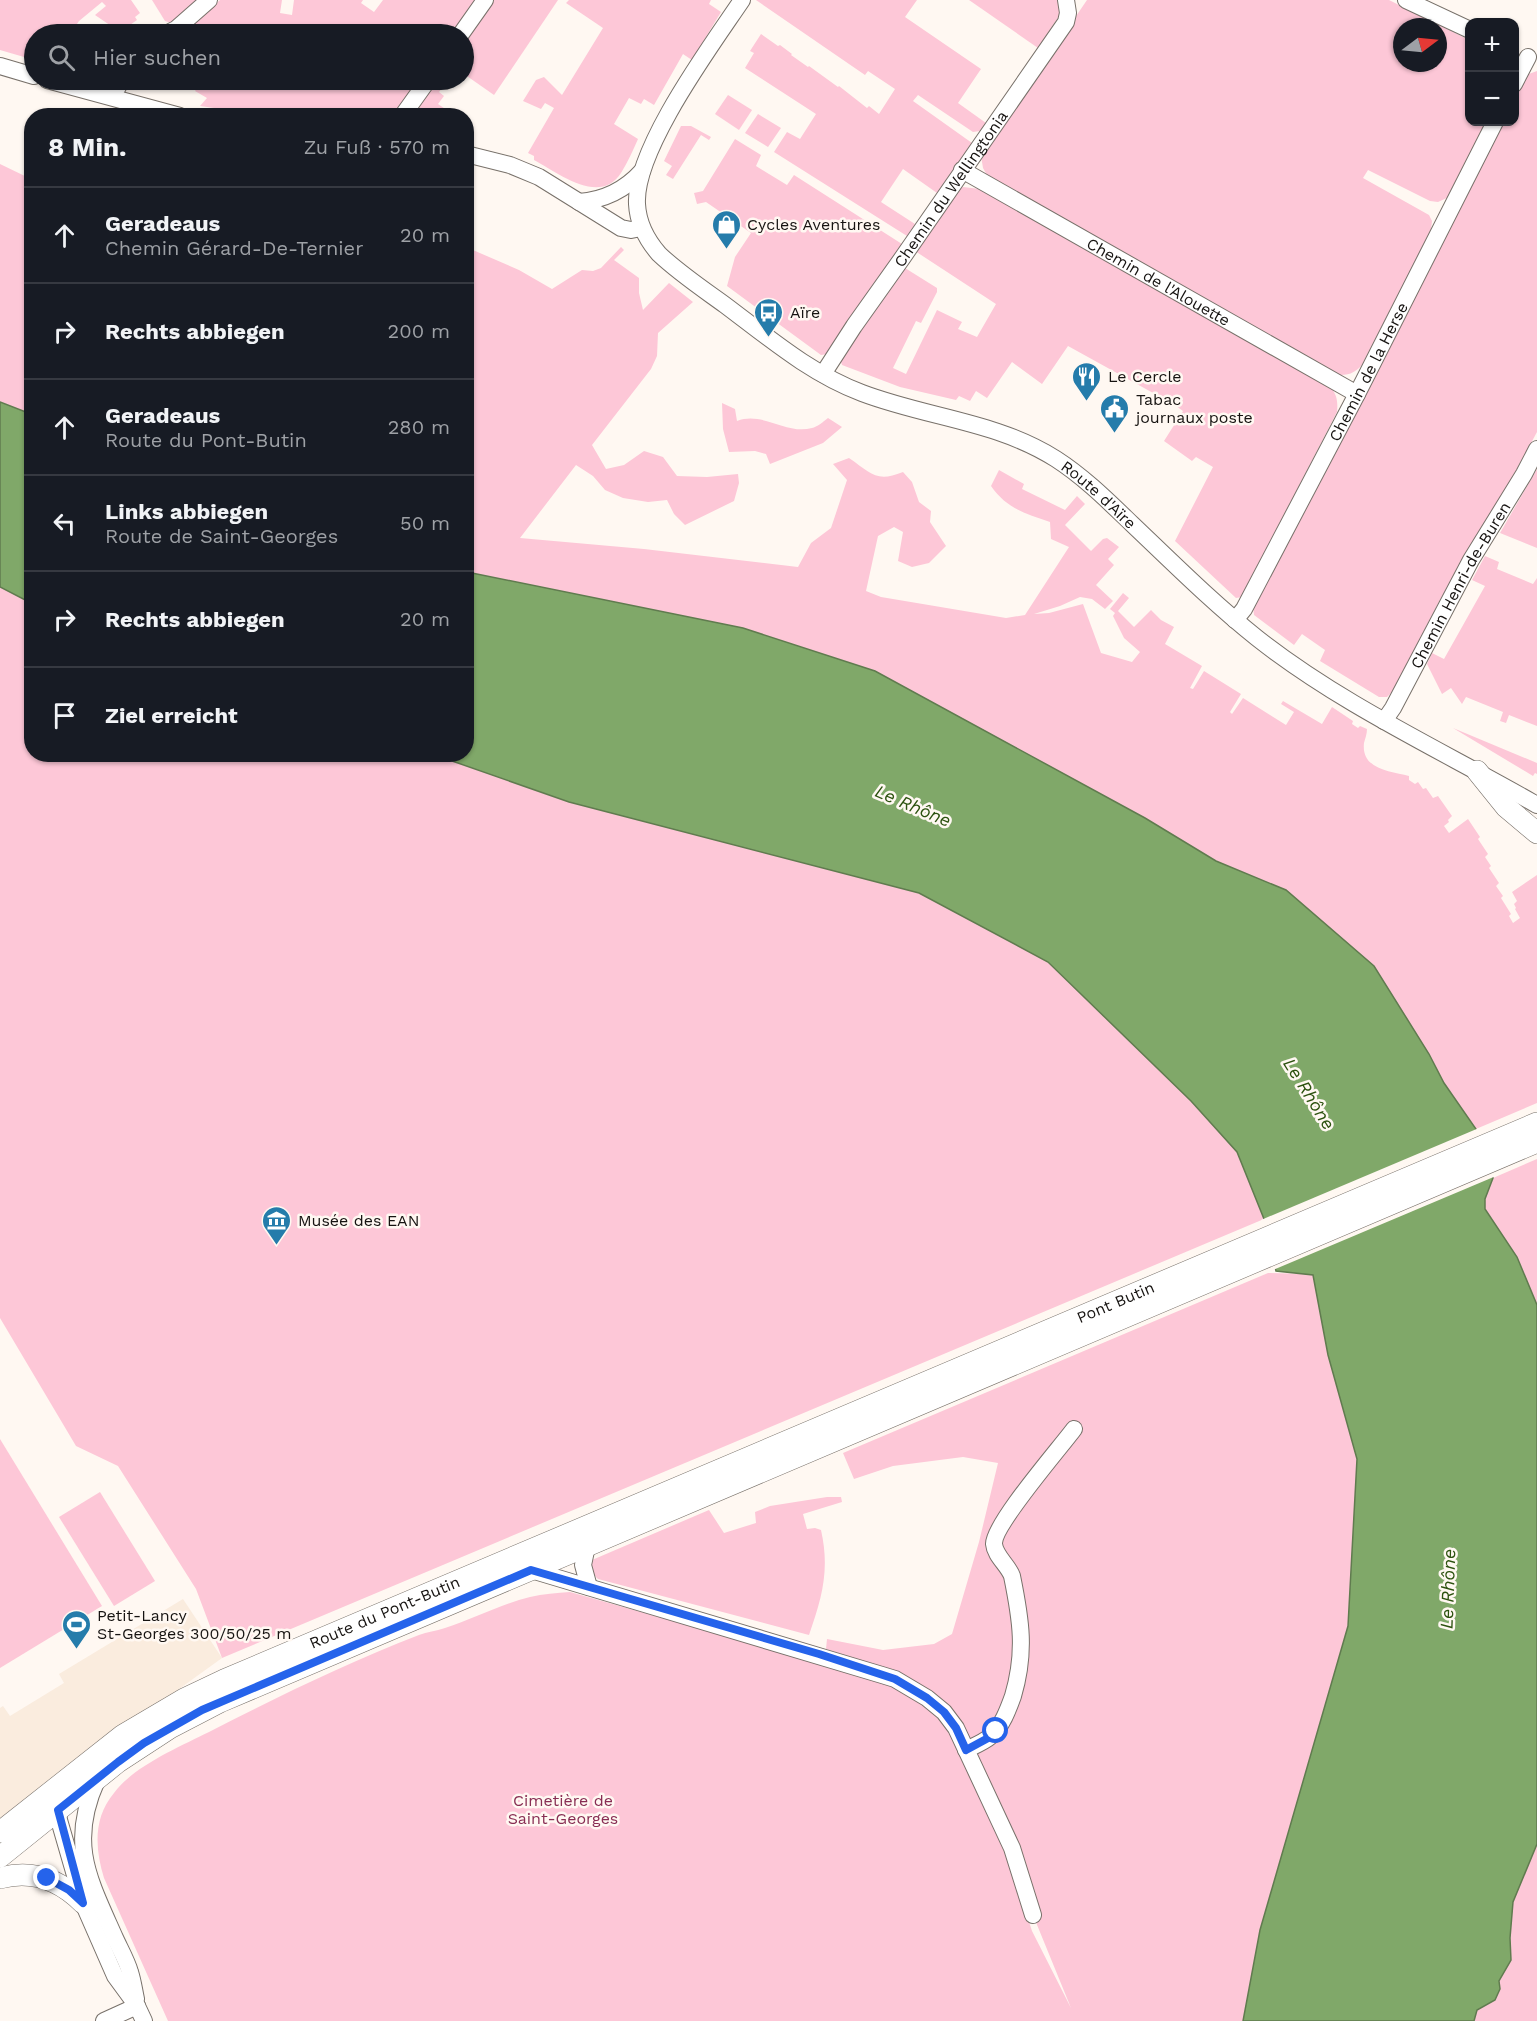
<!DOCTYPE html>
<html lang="de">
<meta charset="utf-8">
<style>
:root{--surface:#171b24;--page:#242831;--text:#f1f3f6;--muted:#9ea1a6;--line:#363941}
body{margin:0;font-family:"Work Sans",sans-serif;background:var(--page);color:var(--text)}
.controls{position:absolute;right:18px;top:18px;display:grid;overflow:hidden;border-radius:12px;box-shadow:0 2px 4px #0004}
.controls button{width:54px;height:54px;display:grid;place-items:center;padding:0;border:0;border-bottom:2px solid var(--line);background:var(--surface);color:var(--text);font:30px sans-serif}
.compass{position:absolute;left:1393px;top:18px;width:54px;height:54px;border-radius:50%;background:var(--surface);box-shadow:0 2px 4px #0004;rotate:74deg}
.stop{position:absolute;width:18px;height:18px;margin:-14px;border:4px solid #2563eb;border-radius:50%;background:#fff}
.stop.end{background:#2563eb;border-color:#fff;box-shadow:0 2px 6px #0008}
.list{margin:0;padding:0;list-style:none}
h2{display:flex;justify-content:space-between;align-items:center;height:78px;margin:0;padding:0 24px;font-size:26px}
h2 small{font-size:20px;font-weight:400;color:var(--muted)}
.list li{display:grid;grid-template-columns:39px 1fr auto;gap:18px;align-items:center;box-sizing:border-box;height:96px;padding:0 24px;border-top:2px solid var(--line)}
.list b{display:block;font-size:22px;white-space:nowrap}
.list p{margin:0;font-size:20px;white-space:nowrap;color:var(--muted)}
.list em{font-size:20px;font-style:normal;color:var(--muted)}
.icon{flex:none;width:33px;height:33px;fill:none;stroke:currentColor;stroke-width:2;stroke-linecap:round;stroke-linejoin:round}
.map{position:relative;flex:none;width:1537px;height:2021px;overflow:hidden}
.search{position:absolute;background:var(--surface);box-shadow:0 2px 4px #0004;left:24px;top:24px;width:450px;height:66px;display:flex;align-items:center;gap:15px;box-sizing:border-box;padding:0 21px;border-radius:33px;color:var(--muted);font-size:22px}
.panel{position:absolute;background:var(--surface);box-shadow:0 2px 4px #0004;left:24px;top:108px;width:450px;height:654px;border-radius:24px}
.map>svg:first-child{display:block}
</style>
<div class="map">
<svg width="1537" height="2021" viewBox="0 0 1537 2021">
<rect width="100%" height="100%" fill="#fff8f2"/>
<!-- built -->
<path fill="#faecde" d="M 183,1599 L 222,1658 L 0,1818 L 0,1708 L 3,1706 L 10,1716 L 64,1683 L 59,1674 Z"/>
<!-- green -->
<g fill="#fdc7d7" fill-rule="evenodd">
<path d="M 0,0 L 131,0 L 140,13 L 135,17 L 137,20 L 120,32 L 95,15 L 106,6 L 102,2 L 79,21 L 70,34 L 34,34 L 34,55 L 29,53 L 24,57 L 0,50 Z"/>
<path d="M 152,0 L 202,0 L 174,24 L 165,21 Z"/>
<path d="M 220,0 L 282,0 L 280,13 L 292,15 L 294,0 L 363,0 L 361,3 L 374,12 L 383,0 L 479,0 L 455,34 L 181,34 Z"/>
<path d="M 489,0 L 558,0 L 494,95 L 464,74 L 464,37 Z"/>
<path d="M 569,0 L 711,0 L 709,4 L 721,12 L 692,60 L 683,54 L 654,105 L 644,99 L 641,104 L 629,98 L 614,124 L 638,139 C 633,150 628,162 621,173 C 600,206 558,173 534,160 L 534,156 L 528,153 L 554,108 L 545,103 L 541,109 L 523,101 L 536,80 L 544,77 L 562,95 L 603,28 L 566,3 Z"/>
<path d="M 756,0 L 917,0 L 905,17 L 981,69 L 958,103 L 986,123 L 980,131 L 973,132 L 918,95 L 913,101 L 972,143 L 937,193 L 903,169 L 881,202 L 915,224 L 907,236 L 774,152 L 787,132 L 800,139 L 816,114 L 745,68 L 754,53 L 750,51 L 761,34 L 778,46 L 780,45 L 792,54 L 791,55 L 808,67 L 809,66 L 838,87 L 839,86 L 867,108 L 869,106 L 879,114 L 895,89 L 868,71 L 865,75 Z"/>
<path d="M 969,0 L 1058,0 L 1061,3 L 1061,13 L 1038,48 Z"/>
<path d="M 1087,0 L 1389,0 L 1469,40 L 1470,122 L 1487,122 L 1449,197 L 1438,202 L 1430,201 L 1368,170 L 1363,178 L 1429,215 L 1432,221 L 1431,230 L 1362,365 C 1354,374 1348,375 1337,375 L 988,177 L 983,168 L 981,156 ZM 1402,27 L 1438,27 L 1438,63 L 1402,63 Z"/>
<path d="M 1537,71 L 1537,432 L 1499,502 L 1441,598 L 1392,692 L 1387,697 L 1379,697 L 1320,661 L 1325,650 L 1302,634 L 1294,645 L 1254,615 L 1253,606 L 1503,122 L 1514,122 L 1515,99 L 1526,75 Z"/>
<path d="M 193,80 L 422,80 L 399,116 L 271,116 L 200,106 L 207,98 L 195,91 L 199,85 Z"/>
<path d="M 434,80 L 448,80 L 439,92 L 444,96 L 438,104 L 454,115 L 409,116 Z"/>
<path d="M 728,95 L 752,110 L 739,130 L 715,114 Z"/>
<path d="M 758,114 L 781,128 L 768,147 L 745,133 Z"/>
<path d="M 681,126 L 691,126 L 711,137 L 709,140 L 701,135 L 673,179 L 666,175 L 672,166 L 664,161 Z"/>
<path d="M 735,139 L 761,155 L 756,166 L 787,185 L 794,175 L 902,244 L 828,354 L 821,355 L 727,286 L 735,257 L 751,233 L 706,202 L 697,204 L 694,193 L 703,191 Z"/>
<path d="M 0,164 L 31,179 L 31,414 L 0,402 Z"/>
<path d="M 963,187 L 980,189 L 1331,387 C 1337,396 1338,401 1337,412 L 1242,597 L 1236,598 L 1175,541 L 1213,467 L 1196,457 L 1192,461 L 1164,441 L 1183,411 L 1173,404 L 1068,346 L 1042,384 L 1012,362 L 987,398 L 976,391 L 970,401 L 959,396 L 956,400 L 900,387 L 842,365 L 840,359 L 905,268 L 937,288 L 937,292 L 921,323 L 916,321 L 893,368 L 906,374 L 937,310 L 962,322 L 958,329 L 977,337 L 996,304 L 915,251 L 954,193 Z"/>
<path d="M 466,247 L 519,270 L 552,289 L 582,270 L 593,271 L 601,268 L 621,247 L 624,250 L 614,260 L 639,278 L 639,293 L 643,310 L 669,283 L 693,302 L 658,333 L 657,356 L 651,369 L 592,445 L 606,469 L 624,465 L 644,451 L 663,457 L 677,476 L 707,477 L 738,474 L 739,483 L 734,501 L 685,525 L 674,514 L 667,500 L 648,502 L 623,498 L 605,490 L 593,476 L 576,465 L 520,538 L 644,549 L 798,567 L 811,543 L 831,528 L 847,480 L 833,464 L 849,458 C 871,473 876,483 903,472 L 912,482 L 919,502 L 931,511 L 930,522 L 946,546 L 929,563 L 912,567 L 898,561 L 903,532 L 894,527 L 878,536 L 866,591 L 881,597 L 1006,618 L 1025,615 L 1069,547 L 1051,539 L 1050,522 C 1025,513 1007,509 991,486 L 999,470 L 1024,484 L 1022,489 L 1065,510 L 1077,496 L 1085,504 L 1065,525 L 1091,551 L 1103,539 L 1107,538 L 1119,547 L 1108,559 L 1114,565 L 1096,585 L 1113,601 L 1105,609 L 1092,599 L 1080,597 L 1060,606 L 1034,614 L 1049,613 L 1083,604 L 1101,653 L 1132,662 L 1140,652 L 1124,638 L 1113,616 L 1115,613 L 1110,609 L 1123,593 L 1129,598 L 1118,611 L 1134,627 L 1151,610 L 1161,620 L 1174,627 L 1165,644 L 1202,666 L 1190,688 L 1193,689 L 1204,671 L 1241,694 L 1230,712 L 1232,714 L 1243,698 L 1286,725 L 1294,712 L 1281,704 L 1283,701 L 1322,724 L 1332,707 L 1353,721 L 1352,724 L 1358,728 L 1360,726 L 1367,729 C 1367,734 1365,739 1364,743 C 1361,770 1391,771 1409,776 L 1409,780 L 1415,784 L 1418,782 L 1423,789 L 1426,788 L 1433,798 L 1438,796 L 1452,816 L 1448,820 L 1449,822 L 1444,826 L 1449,833 L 1468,819 L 1480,837 L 1478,839 L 1488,854 L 1485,857 L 1491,866 L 1489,868 L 1499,883 L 1496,886 L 1503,896 L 1501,898 L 1511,914 L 1509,916 L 1513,923 L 1520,918 L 1515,909 L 1516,908 L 1514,904 L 1517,901 L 1512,892 L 1537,875 L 1537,1103 L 1476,1129 L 1444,1083 L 1429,1054 L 1374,966 L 1286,890 L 1216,861 L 1145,818 L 875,671 L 743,628 L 467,572 Z"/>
<path d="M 722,403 L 735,409 L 737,421 C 763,411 786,435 812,428 C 817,427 823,422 828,418 L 842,427 L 823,443 L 770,464 L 766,454 L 755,451 L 729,452 L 723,429 Z"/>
<path d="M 1537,469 L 1537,548 L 1500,533 Z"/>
<path d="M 1485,556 L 1499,562 L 1497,569 L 1533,584 L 1537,578 L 1537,726 L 1509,715 L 1506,723 L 1500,721 L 1503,712 L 1466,697 L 1462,704 L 1451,688 L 1442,694 L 1427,664 L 1432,653 L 1444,659 L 1485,586 L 1472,580 Z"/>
<path d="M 0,587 L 31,603 L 32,754 L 435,755 L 569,802 L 919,893 L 1048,962 L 1191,1101 L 1237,1152 L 1264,1219 L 222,1658 L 196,1589 L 118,1466 L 76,1446 L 0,1318 Z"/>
<path d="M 1453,728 L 1537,763 L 1537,774 L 1535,773 L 1533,776 Z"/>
<path d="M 1537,1159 L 1537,1305 L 1517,1257 L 1485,1209 L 1485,1199 L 1493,1178 Z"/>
<path d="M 1268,1273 L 1313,1274 L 1328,1355 L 1357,1459 L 1348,1626 L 1260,1930 L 1243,2021 L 168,2021 L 104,1878 C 95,1849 93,1818 114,1793 C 134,1766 179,1747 209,1732 C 277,1697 347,1663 419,1635 C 427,1632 436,1631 445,1628 C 473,1619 501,1604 530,1597 C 543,1594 557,1593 570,1592 L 871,1677 L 908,1693 L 944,1721 L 1003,1842 L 1032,1931 L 1071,2008 L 1033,1915 L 969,1741 L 897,1672 L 826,1649 L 827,1639 L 883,1650 L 934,1644 L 952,1634 L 979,1542 L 998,1463 L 963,1457 L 893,1466 L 854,1479 L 843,1453 Z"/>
<path d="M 0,1439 L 102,1606 L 0,1668 Z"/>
<path d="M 100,1492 L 155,1581 L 114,1606 L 59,1517 Z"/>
<path d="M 827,1497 L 841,1497 L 842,1502 L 803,1514 L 807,1529 L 815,1528 L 821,1530 C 830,1570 822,1598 809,1635 L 598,1579 C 592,1573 590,1569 592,1560 L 709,1510 L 724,1533 L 756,1523 L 755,1512 L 770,1506 Z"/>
<path d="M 1537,1844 L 1537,2021 L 1474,2021 L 1477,2010 L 1495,2000 L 1500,1989 L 1499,1981 L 1511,1960 L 1510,1938 L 1513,1902 Z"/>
</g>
<!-- water -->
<g fill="#80a869" stroke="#607b4f" stroke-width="1.5">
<path d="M 0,402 L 31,414 L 31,603 L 0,587 Z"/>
<path d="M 467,572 L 743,628 L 875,671 L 1145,818 L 1216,861 L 1286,890 L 1374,966 L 1429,1054 L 1444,1083 L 1476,1129 L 1493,1178 L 1485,1199 L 1485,1209 L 1517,1257 L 1537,1305 L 1537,1844 L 1513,1902 L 1510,1938 L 1511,1960 L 1499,1981 L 1500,1989 L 1495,2000 L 1477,2010 L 1474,2021 L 1243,2021 L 1260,1930 L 1348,1626 L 1357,1459 L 1328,1355 L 1313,1275 L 1276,1271 L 1264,1219 L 1237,1152 L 1191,1101 L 1048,962 L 919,893 L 569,802 L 435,755 L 466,754 Z"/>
</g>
<!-- pier -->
<path fill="#fff8f2" d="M 1479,1128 L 1496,1176 L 1273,1270 L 1261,1220 Z"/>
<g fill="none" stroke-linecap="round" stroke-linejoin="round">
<defs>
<g id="minor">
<path id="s1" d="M 742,0 C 711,46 634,150 637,204 C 638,224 646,239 659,254 C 679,273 703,289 725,305 C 769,338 811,374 862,393 C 928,418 996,421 1056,459 C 1084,477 1108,501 1132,524 C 1173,563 1213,603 1257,638 C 1342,705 1443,751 1537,805"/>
<path d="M 1406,0 L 1470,30"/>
<path d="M 166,34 L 176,29 L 209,0"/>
<path d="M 461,34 L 485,0"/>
<path d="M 0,66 L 34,76"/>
<path d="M 47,80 L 180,116"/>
<path d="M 1514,84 L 1528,57"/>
<path d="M 112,97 L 122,80"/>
<path d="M 403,115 L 428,80"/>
<path d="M 466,154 L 510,165 L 539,177 L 621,228 L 631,230 L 641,228"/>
<path id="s2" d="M 962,170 L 1357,394"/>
<path d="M 579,202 C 605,200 625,190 642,171"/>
<path id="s3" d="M 823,374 L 854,326 L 903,257 L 1066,22 L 1068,13 L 1066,0"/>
<path id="s4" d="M 1235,620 L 1244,609 L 1357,394 L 1495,122"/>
<path id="s5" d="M 1384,721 L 1393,708 L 1471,560 L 1524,474 L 1537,449"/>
<path d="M 587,1546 L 583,1565 L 589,1587"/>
<path d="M 531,1570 L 882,1675 L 895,1679 L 927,1698 L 944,1712 L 956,1728 L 1012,1848 L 1033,1915"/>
<path d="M 966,1750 C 974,1746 984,1742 991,1736 C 1002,1726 1008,1710 1013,1696 C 1026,1652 1021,1620 1012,1576 C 1008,1565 995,1556 994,1544 C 993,1525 1060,1448 1074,1429"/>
<path d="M 97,1780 C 68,1844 89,1879 115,1938 C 120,1949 127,1961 130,1972 C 133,1981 134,1990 136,1999"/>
<path d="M 57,1802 L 59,1820 L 83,1903 L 115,1976 L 137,2006 L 144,2021"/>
<path d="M 104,2021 L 137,2006"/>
</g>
<g id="major">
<path d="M 1477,771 L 1506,807 L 1537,833"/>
<path id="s6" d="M 0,1832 L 123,1735 L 184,1699 L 224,1680 L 1537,1123"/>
<path d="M 0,1857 L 118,1762 L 170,1728 L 220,1702 L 1537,1142"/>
<path d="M 0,1878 C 33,1869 60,1880 83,1903"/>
</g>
</defs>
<!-- minor casing -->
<use href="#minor" stroke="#78716a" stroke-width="18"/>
<!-- major casing -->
<use href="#major" stroke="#78716a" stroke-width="22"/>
<!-- minor -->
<use href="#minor" stroke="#fff" stroke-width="16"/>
<!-- major -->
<use href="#major" stroke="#fff" stroke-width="21"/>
</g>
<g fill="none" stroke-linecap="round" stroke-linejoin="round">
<!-- route -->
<path stroke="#2563eb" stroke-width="8" d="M 47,1878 L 69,1890 L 83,1903 L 58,1810 L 118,1762 L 144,1743 L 202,1710 L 531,1570 L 819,1654 L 895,1679 L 927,1698 L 944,1712 L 956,1728 L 966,1750 L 990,1737 L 996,1731"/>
</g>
<!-- icons -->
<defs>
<symbol id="shop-pin" viewBox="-11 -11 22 30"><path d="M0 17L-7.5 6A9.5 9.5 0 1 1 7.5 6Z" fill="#257cab" stroke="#fff8f2"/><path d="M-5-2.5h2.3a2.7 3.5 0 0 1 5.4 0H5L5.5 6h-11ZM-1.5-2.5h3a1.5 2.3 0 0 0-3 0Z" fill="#fff"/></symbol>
<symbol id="bus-pin" viewBox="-11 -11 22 30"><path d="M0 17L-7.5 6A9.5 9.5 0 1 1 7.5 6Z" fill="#257cab" stroke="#fff8f2"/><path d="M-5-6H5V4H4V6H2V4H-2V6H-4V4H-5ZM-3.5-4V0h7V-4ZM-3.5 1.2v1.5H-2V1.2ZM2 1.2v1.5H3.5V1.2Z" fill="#fff"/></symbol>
<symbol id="restaurant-pin" viewBox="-11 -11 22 30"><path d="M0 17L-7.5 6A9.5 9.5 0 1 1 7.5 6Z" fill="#257cab" stroke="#fff8f2"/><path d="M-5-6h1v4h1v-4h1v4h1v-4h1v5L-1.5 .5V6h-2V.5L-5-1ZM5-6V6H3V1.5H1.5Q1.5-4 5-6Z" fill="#fff"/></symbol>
<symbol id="civic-pin" viewBox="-11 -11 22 30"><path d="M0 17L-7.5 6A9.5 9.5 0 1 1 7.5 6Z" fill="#257cab" stroke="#fff8f2"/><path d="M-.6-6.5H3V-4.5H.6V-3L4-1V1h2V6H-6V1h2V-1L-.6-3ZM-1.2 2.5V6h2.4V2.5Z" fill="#fff"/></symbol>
<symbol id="museum-pin" viewBox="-11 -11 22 30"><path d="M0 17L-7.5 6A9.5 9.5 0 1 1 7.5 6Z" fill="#257cab" stroke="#fff8f2"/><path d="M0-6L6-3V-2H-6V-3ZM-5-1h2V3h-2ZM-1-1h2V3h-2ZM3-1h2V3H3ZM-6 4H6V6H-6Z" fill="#fff"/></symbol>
<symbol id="stadium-pin" viewBox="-11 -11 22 30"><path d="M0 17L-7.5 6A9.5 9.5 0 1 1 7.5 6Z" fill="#257cab" stroke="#fff8f2"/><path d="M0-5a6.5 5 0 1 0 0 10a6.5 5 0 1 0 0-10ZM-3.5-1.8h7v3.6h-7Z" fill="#fff"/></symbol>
</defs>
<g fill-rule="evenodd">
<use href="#shop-pin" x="710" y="208" width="33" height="45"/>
<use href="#bus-pin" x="752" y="296" width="33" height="45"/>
<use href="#restaurant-pin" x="1070" y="360" width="33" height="45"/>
<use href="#civic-pin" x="1098" y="392" width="33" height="45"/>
<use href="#museum-pin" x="260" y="1204" width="33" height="45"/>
<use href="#stadium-pin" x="60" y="1608" width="33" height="45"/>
</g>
<g text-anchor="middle" stroke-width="5" stroke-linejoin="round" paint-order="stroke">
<!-- street labels -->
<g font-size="16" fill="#161311" stroke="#fff8f2">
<text dy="6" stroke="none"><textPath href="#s3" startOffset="225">Chemin du Wellingtonia</textPath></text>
<text dy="6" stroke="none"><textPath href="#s2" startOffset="226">Chemin de l'Alouette</textPath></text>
<text dy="6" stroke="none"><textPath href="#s4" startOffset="282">Chemin de la Herse</textPath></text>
<text dy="6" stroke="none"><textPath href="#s1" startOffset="796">Route d'Aïre</textPath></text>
<text dy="6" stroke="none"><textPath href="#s5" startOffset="156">Chemin Henri-de-Buren</textPath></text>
<text dy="6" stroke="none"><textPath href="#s6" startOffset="1240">Pont Butin</textPath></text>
<text dy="6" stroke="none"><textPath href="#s6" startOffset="446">Route du Pont-Butin</textPath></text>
</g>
<!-- poi labels -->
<g font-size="16" fill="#161311" stroke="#fff8f2" text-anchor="start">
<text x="747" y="230">Cycles Aventures</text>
<text x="790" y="318">Aïre</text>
<text x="1108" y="382">Le Cercle</text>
<text x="1136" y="405">Tabac<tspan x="1136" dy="18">journaux poste</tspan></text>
<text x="298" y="1226">Musée des EAN</text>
<text x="97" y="1621">Petit-Lancy<tspan x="97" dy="18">St-Georges 300/50/25 m</tspan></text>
</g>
<!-- park labels -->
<g font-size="16" fill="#882d53" stroke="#fff8f2">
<text x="563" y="1806">Cimetière de<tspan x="563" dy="18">Saint-Georges</tspan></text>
</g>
<!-- water labels -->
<g font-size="18" font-style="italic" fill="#2c520f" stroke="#fff8f2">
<text transform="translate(913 806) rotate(23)" y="6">Le Rhône</text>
<text transform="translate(1309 1094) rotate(58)" y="6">Le Rhône</text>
<text transform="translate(1448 1589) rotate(-88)" y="6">Le Rhône</text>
</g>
</g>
</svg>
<div class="controls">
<button>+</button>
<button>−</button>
</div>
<svg class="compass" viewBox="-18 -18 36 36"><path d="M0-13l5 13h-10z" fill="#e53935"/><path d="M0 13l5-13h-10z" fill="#9ea1a6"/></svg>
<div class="stop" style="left:996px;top:1731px"></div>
<div class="stop end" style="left:47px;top:1878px"></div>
<div class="search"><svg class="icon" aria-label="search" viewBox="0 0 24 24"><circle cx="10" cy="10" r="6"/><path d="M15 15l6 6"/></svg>Hier suchen</div>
<section class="panel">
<h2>8 Min.<small>Zu Fuß · 570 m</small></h2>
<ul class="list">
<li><svg class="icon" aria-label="ahead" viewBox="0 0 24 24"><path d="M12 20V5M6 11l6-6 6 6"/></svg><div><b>Geradeaus</b><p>Chemin Gérard-De-Ternier</p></div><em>20 m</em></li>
<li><svg class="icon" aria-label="right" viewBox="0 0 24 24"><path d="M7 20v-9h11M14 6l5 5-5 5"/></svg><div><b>Rechts abbiegen</b></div><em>200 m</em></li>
<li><svg class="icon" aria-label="ahead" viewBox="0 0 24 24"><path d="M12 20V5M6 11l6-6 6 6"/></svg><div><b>Geradeaus</b><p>Route du Pont-Butin</p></div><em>280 m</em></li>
<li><svg class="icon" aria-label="left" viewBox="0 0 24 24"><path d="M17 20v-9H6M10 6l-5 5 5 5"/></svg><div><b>Links abbiegen</b><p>Route de Saint-Georges</p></div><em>50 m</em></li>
<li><svg class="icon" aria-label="right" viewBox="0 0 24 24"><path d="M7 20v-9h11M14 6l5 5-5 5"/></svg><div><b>Rechts abbiegen</b></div><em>20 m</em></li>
<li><svg class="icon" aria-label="arrive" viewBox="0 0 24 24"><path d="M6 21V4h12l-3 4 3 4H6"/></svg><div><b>Ziel erreicht</b></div></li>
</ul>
</section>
</div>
